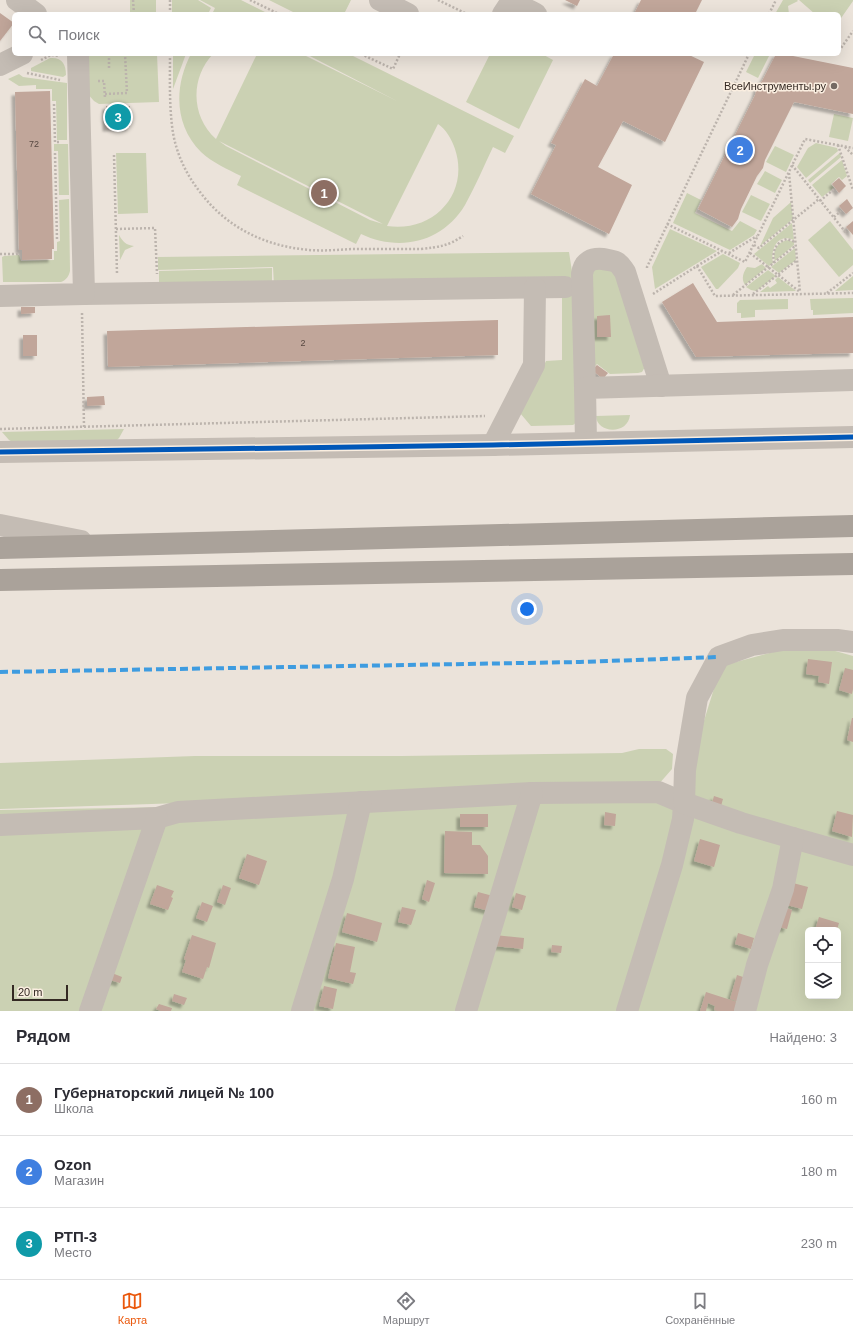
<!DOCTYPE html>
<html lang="ru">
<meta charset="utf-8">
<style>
:root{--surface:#fff;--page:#f7f7f7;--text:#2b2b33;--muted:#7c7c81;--line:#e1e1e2;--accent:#ea580c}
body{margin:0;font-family:Helvetica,sans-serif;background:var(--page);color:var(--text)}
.controls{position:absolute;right:12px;bottom:12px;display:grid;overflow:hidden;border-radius:6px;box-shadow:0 4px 16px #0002}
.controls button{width:36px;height:36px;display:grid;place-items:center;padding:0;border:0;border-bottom:1px solid var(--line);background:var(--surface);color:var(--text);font:20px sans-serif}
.scale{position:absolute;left:12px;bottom:10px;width:56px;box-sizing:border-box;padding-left:4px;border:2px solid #342923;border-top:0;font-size:11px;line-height:14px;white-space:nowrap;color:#342923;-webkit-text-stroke:3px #faeee0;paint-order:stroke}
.you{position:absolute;left:527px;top:609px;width:14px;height:14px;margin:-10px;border:3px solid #fff;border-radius:50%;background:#1a73e8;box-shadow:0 0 0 6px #1a73e833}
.badge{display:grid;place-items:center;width:26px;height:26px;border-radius:50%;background:var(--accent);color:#fff;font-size:13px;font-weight:700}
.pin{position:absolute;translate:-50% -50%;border:2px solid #fff;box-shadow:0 1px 4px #0006}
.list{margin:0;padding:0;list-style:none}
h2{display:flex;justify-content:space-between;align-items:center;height:52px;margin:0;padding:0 16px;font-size:17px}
h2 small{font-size:13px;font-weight:400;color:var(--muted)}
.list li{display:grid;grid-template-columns:26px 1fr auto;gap:12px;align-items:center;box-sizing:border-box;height:72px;padding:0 16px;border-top:1px solid var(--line)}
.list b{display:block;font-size:15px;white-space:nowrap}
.list p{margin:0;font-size:13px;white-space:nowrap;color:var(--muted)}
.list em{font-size:13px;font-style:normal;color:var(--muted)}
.icon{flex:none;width:22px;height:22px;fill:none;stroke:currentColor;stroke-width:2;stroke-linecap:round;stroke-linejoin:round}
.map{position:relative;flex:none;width:853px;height:1011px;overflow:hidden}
.search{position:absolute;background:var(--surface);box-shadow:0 4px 16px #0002;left:12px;right:12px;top:12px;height:44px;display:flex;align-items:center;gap:10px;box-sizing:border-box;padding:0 14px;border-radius:6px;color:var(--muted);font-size:15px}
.sheet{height:268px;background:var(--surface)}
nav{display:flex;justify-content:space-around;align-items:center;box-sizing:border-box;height:56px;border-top:1px solid var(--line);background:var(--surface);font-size:11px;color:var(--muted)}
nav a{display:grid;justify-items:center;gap:2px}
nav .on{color:var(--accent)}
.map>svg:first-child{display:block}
</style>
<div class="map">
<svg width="853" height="1011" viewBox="0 0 853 1011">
<defs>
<filter id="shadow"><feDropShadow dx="-3.5" dy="3.5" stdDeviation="1" flood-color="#0004"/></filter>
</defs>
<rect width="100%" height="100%" fill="#ebe3da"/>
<!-- green -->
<g fill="#cbd1b3" fill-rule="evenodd">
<rect x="130" y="0" width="26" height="14"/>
<path d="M 172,0 L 198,0 L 211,8 L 208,14 L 172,14 Z"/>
<path d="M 200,0 L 241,0 L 269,14 L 212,14 L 215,8 Z"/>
<path d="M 269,0 L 351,0 L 344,14 L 292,14 L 293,12 Z"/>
<path d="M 783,0 L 797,0 L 798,1 L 788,6 L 789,14 L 775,14 Z"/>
<path d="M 799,0 L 853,0 L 853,1 L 839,21 L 839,14 L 815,14 Z"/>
<path d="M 86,54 L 157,54 L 159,102 L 99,104 L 94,101 L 87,93 Z"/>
<path d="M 173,54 L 186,54 L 173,89 Z"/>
<path d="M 191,54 L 213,54 C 190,78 191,117 216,139 L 257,54 L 302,54 L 397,101 L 306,54 L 349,54 L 514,136 L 505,153 L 493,147 C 484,166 475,187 465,205 C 442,243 399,252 361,234 L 356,244 L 237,185 L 241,176 C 227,169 213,163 201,152 C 174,125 174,86 191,54 ZM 438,124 C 446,129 452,140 455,149 C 470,194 433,233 387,226 ZM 219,141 L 383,224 L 370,220 L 226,146 Z"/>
<path d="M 490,54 L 542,54 L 553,60 L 519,129 L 466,102 Z"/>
<path d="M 755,54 L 770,54 L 758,78 L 746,72 Z"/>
<path d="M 50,58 C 62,57 66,64 66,75 L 63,77 L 31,71 L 31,68 L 33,67 Z"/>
<path d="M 19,74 L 23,77 L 67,83 L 67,140 L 57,140 L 56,101 L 52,101 L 52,89 L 36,89 L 36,85 L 19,86 L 8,79 Z"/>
<path d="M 834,114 L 853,118 L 848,141 L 829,137 Z"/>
<path d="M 816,143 L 837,148 L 838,151 L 806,178 L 797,167 L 808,148 Z"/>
<path d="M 54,144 L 68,144 L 69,195 L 59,195 L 58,151 L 54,151 Z"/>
<path d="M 775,146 L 794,155 L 786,172 L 766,162 Z"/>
<path d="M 116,153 L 146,153 L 148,213 L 118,214 Z"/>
<path d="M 840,153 L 841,157 L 810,183 L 808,180 Z"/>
<path d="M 842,160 L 847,176 L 842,180 L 839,177 L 831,184 L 834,188 L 822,197 L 812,185 Z"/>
<path d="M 765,171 L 782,180 L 775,193 L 757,184 Z"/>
<path d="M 687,193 L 701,200 L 695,213 L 732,231 L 740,221 L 757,230 L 754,235 L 730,250 L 673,223 Z"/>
<path d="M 751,195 L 770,204 L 761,221 L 742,212 Z"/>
<path d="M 69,199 L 70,271 C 69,276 66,280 61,282 L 3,282 L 2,257 L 4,256 L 19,255 L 21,261 L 54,260 L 54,251 L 57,251 L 57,242 L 60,241 L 59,200 Z"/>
<path d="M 791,202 L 793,219 L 760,246 L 773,218 Z"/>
<path d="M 830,221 L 853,250 L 853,265 L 839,277 L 808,240 Z"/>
<path d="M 792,223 L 794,240 C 778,233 770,248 773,263 L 769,266 L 754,254 Z"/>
<path d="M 670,229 L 717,251 L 655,289 L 652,267 Z"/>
<path d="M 119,235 C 123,242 126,245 134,246 L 125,250 L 120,260 Z"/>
<path d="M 788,240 L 794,242 L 794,245 L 775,261 C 772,251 777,242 788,240 Z"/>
<path d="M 795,248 L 796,260 L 779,273 L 771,267 Z"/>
<path d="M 569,252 L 573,278 L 274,285 L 273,267 L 158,270 L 158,257 Z"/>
<path d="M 723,254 L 740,263 L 738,268 L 718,289 L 716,289 L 701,267 Z"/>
<path d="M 762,264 L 766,268 L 745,285 C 741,279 743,273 747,267 L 755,268 Z"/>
<path d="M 590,265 L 615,267 L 645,367 L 642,372 L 638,373 L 610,374 L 597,364 L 592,370 Z"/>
<path d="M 272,268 L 272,284 L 159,286 L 159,271 Z"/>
<path d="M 768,270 L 776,276 L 756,291 L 751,290 L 746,287 Z"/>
<path d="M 853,276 L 853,290 L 835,291 Z"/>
<path d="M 778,277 L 796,291 L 760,292 L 768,286 L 770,288 L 777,283 L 775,280 Z"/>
<path d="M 562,293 L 578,293 L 577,422 L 573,425 L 531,426 L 520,413 L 546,361 L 562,360 Z"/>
<path d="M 853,298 L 853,313 L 813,315 L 813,310 L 811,310 L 810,299 Z"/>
<path d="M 788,299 L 788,309 L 755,310 L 755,317 L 741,318 L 741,313 L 737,313 L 737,303 L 740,300 Z"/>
<path d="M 630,415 C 628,435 597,434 596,416 Z"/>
<path d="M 124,429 L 119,438 L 115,442 L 16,444 L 9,440 L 2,432 Z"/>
<path d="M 807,643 L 853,656 L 853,1011 L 0,1011 L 0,810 L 680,798 L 721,666 ZM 808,930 L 838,930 L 838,996 L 808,996 Z"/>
<path d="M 639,749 L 666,749 L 673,754 L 672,769 L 658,785 L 212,802 L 0,809 L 0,763 L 195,756 L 402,756 L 622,753 Z"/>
</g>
<!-- building -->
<g fill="#c1a69a" filter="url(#shadow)">
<path d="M 565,0 L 580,0 L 577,6 Z"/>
<path d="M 641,0 L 702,0 L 695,14 L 634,14 Z"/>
<path d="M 0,13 L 14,23 L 0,41 Z"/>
<path d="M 614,54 L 687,54 L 704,62 L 665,142 L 623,121 L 598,167 L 632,185 L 609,234 L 531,194 L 556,145 L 551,143 L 585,79 L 597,86 Z"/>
<path d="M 776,54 L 783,54 L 853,68 L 853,114 L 794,102 L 765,160 L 763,168 L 757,176 L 741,209 L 738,219 L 732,227 L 698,209 L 755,95 L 757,87 L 762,81 Z"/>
<path d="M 50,91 L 54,249 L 52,249 L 52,259 L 22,260 L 22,250 L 19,250 L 15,92 Z"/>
<path d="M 106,106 L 130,106 L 130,127 L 106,128 Z"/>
<path d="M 839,178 L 846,186 L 839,193 L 832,184 Z"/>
<path d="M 847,199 L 853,208 L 846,214 L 839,206 Z"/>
<path d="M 853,221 L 853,235 L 846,227 Z"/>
<path d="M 693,283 L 717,322 L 853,317 L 853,353 L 696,357 L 662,302 Z"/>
<path d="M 21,307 L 35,307 L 35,313 L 21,314 Z"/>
<path d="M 610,315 L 611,337 L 597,337 L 597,316 Z"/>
<path d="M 498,320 L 498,355 L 108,367 L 107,331 Z"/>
<rect x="23" y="335" width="14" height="21"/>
<path d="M 597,365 L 608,373 L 603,379 L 592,370 Z"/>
<path d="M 104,396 L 105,405 L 87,406 L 87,397 Z"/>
<path d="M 808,659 L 832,662 L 829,684 L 818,682 L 819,676 L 806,674 Z"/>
<path d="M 845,668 L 853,670 L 853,689 L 852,694 L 839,690 Z"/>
<path d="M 852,718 L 853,718 L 853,742 L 847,740 Z"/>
<path d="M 714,796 L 723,799 L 721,806 L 712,803 Z"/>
<path d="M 837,811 L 853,815 L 852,837 L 832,831 Z"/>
<path d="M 605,812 L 616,814 L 615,826 L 604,825 Z"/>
<rect x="460" y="814" width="28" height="13"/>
<path d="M 445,831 L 472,832 L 472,845 L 480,845 L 488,856 L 488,874 L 444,873 Z"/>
<path d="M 700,839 L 720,845 L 714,867 L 694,861 Z"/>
<path d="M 247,854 L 267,861 L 259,885 L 239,878 Z"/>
<path d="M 427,880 L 435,883 L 429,902 L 422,899 Z"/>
<path d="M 793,883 L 808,887 L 802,909 L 787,905 Z"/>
<path d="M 157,885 L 174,891 L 171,897 L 173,898 L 168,910 L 150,904 Z"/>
<path d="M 223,885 L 231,888 L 225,905 L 217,902 Z"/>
<path d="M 478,892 L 493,896 L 489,911 L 474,907 Z"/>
<path d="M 516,893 L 526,896 L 522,910 L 512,907 Z"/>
<path d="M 202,902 L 213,906 L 207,922 L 196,918 Z"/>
<path d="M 402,907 L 416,910 L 411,925 L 398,922 Z"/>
<path d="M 784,907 L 792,910 L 787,929 L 778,927 Z"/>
<path d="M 347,913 L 382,923 L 377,942 L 342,932 Z"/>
<path d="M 819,917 L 839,923 L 837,930 L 815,930 Z"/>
<path d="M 738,933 L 754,938 L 751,949 L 735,944 Z"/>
<path d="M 192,935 L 216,943 L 209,968 L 207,967 L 203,979 L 182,972 L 186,960 L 184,959 Z"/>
<path d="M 495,935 L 524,938 L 523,949 L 494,946 Z"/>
<path d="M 336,943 L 355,947 L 350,972 L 356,973 L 353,984 L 328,978 Z"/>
<path d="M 552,945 L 562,946 L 561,953 L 551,952 Z"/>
<path d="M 112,973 L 122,977 L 120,983 L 110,980 Z"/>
<path d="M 737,975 L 746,978 L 739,1002 L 730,999 Z"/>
<path d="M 324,986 L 337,989 L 333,1009 L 319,1006 Z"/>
<path d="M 706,992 L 737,1002 L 734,1011 L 718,1011 L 714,1010 L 715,1006 L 708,1003 L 706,1011 L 700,1011 Z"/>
<path d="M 174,994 L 187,998 L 184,1005 L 172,1001 Z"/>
<path d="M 159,1004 L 172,1008 L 171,1011 L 161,1011 L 156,1009 Z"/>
</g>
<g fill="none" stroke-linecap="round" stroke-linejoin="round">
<!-- path -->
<g stroke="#bcb4ad" stroke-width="2.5" stroke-dasharray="2 2" stroke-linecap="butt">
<path d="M 133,0 L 134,14"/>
<path d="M 170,0 L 170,14"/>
<path d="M 250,0 L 279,14"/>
<path d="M 438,0 L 467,14"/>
<path d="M 289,14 L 291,11"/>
<path d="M 769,14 L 776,0"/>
<path d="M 839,51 L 853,31"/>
<path d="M 109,54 L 109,68"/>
<path d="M 170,54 C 170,80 169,107 173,133 C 177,155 186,174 200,192 C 227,228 265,246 309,250 C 323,251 337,250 351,249 C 374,249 398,249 421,249 C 439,247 448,246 463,236"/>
<path d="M 361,54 L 393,69 L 400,54"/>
<path d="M 41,60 L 51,55 L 59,56"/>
<path d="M 27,73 L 60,80"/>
<path d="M 98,81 L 104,81 L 105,99"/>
<path d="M 105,94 L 127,93 L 125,54"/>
<path d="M 54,104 L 55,142 L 60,142"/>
<path d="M 838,145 L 853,190"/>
<path d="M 845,147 L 853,155"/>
<path d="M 55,153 L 57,240"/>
<path d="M 114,155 L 117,274"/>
<path d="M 792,165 L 847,234"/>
<path d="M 789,173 L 800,292"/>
<path d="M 820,201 L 834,189"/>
<path d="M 834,217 L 841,211"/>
<path d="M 667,224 L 745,262 L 805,139 L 853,148"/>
<path d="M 116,229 L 155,228 L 157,274"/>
<path d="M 754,245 L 759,248 L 819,199"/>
<path d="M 729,253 L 757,236"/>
<path d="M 750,253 L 800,292"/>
<path d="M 0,254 L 19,254"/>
<path d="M 774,263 C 772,252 775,242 787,239 L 795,242"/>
<path d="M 697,266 L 722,251"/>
<path d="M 647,268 L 647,267 L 749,54"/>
<path d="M 827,293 L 853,273"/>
<path d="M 653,294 L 697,266 L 715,296 L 853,293"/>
<path d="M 753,294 L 797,260"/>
<path d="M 733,295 L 795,246"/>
<path d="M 82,313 L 84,427"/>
<path d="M 0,429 L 485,416"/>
</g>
<!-- minor -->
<g stroke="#c4bcb4" stroke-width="22">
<path d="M 17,0 L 36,14"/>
<path d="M 380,0 L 408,14"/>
<path d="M 503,14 L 509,5 C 519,4 527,10 536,14"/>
<path d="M 0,65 L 22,54"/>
<path d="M 84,294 L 565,287"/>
<path d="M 0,296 L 84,294 L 78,54"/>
<path d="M 585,388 L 582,274 C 584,261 592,258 603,259 C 607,260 612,260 616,262 C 620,264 622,268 625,272 L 661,386"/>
<path d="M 586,443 L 585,388 L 853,380"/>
<path d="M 493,445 L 534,365 L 535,288"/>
<path d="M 0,452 L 493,445 L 853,437"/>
<path d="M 0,525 L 81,541"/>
<path d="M 0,825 L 157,818 L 178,812 L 532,793 L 658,792 L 684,803 L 683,819 L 672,865 L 627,1011"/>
<path d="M 793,838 L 853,855"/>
<path d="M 90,1011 L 157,818"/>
<path d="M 302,1011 L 343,879 L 361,802"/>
<path d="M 466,1011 L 532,793"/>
<path d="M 745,1011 L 757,965 L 783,889 L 793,838 L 741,823 L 684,803 L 685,770 L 697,698 L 719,657 L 752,645 L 783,640 L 837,640 L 853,642"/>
</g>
<!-- highway -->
<g stroke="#aaa29a" stroke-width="22">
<path d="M 0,548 L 853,526"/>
<path d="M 0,580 L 853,564"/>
</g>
<!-- quiet -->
<path stroke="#3e9ce0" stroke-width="4" stroke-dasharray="8 4" stroke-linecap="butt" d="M 0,672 L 580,662 L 719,657"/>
<defs>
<path id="cycleway" d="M 0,452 L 493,445 L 853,437"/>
</defs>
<!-- cycleway casing -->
<use href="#cycleway" stroke="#faeee0" stroke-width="8"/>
<!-- cycleway -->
<use href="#cycleway" stroke="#0057b8" stroke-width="5"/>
</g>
<!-- markers -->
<circle fill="#746a63" stroke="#faeee0" stroke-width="1.5" cx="834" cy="86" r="4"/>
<g text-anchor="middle" stroke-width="3" stroke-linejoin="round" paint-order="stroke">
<!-- number labels -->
<g font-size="9" fill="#574841">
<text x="34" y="147">72</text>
<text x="303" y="346">2</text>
</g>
<!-- poi labels -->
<g font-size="11" fill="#342923" stroke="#faeee0" text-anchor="end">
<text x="826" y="90">ВсеИнструменты.ру</text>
</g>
</g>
</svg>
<div class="controls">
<button><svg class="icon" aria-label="locate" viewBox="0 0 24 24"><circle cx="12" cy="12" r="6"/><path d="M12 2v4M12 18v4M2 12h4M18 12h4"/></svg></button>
<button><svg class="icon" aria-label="layers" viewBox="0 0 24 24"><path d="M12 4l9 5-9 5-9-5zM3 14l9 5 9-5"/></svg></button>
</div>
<div class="scale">20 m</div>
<div class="you"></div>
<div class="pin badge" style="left:324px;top:193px;background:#8d6e63">1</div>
<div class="pin badge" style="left:740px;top:150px;background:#3f7fe0">2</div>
<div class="pin badge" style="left:118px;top:117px;background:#0f9aa8">3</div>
<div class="search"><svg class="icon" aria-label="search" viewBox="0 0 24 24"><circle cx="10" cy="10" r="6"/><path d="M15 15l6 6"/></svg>Поиск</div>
</div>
<section class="sheet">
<h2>Рядом<small>Найдено: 3</small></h2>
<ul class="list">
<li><span class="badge" style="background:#8d6e63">1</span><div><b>Губернаторский лицей № 100</b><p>Школа</p></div><em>160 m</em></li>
<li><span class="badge" style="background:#3f7fe0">2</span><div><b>Ozon</b><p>Магазин</p></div><em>180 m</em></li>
<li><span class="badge" style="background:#0f9aa8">3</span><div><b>РТП-3</b><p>Место</p></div><em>230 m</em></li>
</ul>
</section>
<nav>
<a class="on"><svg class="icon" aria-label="map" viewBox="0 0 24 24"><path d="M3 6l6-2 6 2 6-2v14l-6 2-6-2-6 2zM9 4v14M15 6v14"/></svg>Карта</a>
<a><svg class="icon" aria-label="directions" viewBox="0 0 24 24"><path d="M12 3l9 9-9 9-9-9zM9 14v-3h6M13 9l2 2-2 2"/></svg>Маршрут</a>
<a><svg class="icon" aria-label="saved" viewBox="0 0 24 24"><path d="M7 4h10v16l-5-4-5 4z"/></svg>Сохранённые</a>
</nav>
